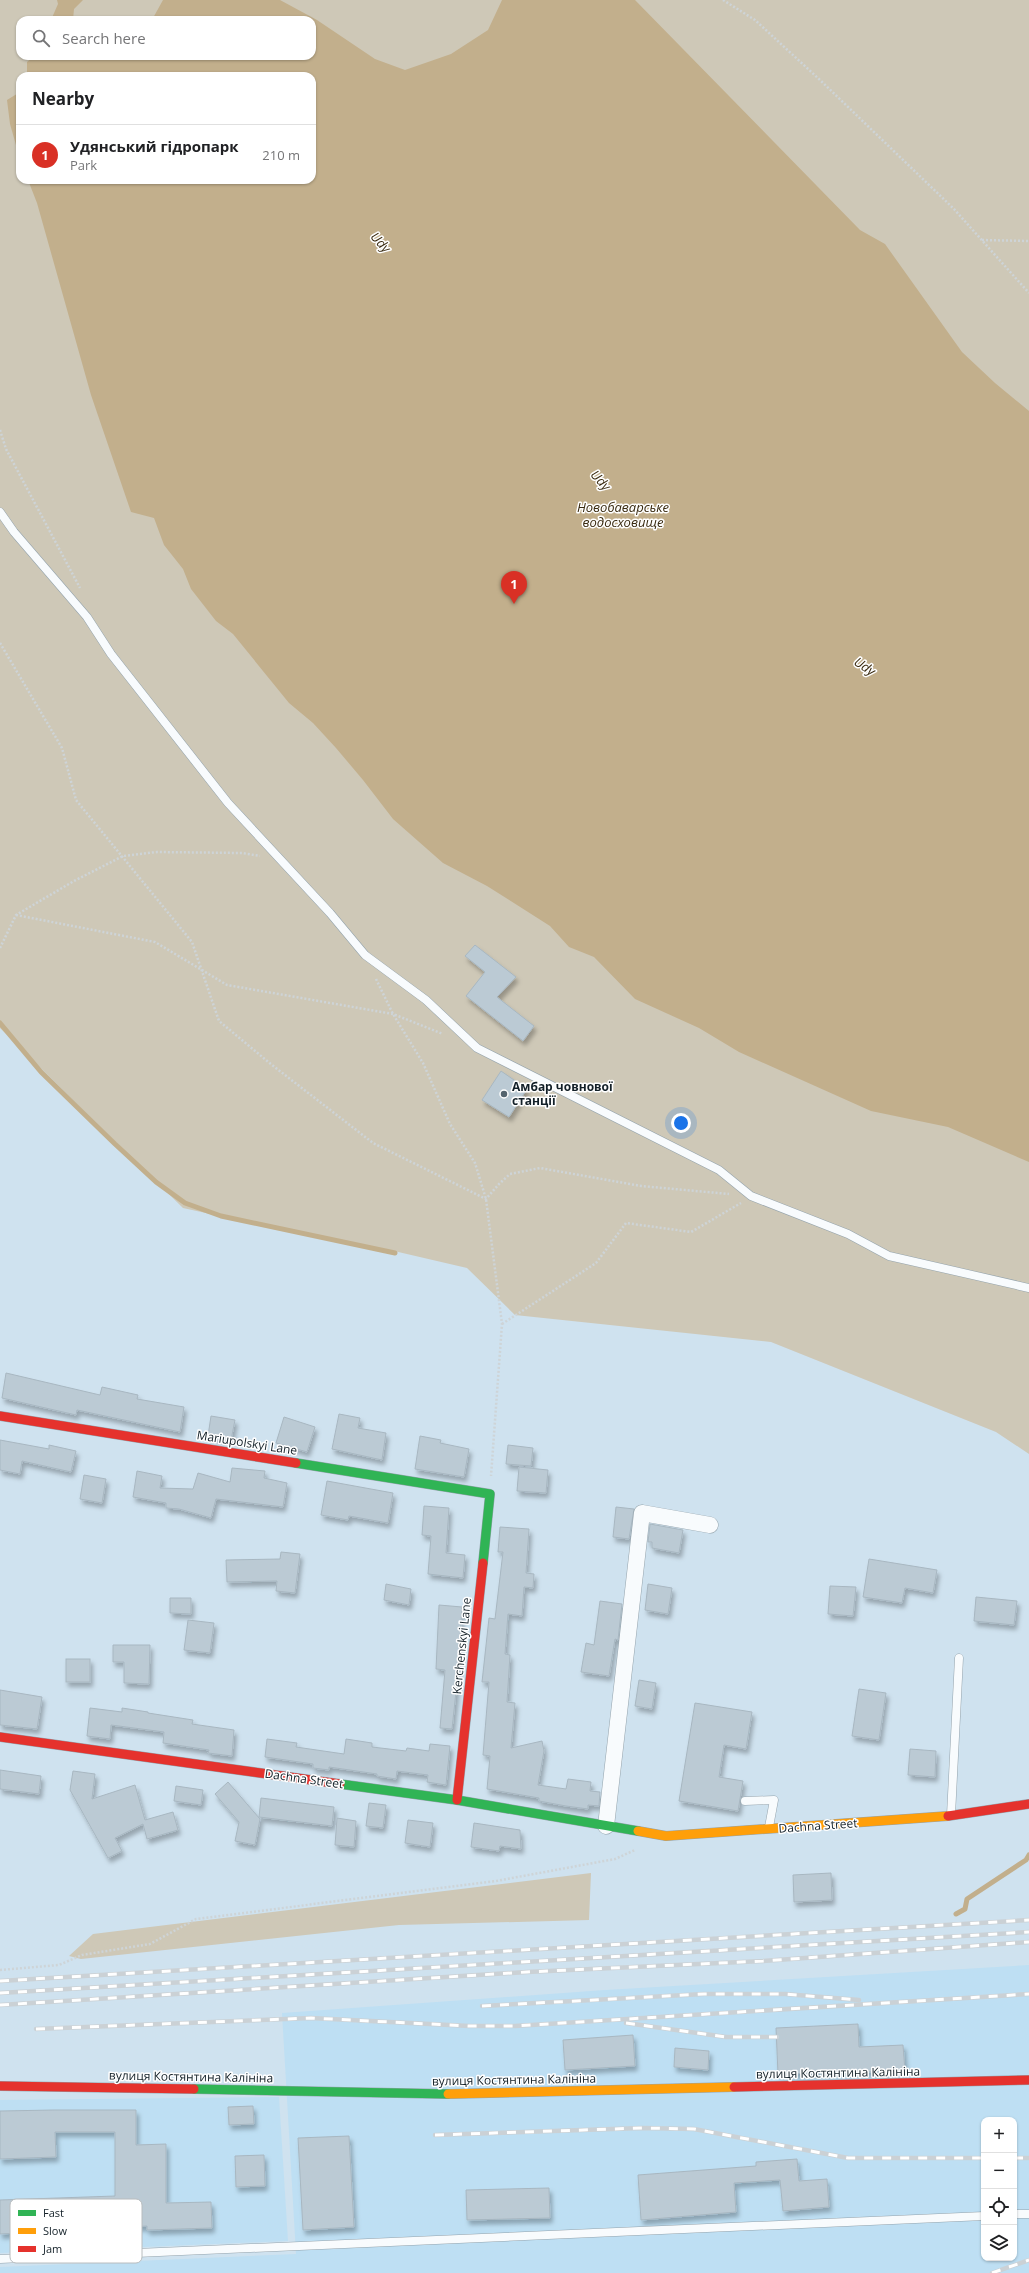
<!DOCTYPE html>
<meta charset="utf-8">
<style>
:root{--surface:#fff;--page:#f6f6f6;--text:#202124;--muted:#757577;--line:#e0e0e0;--accent:#d93025}
body{margin:0;font-family:"Open Sans",sans-serif;background:var(--page);color:var(--text)}
.controls{position:absolute;right:12px;bottom:12px;display:grid;overflow:hidden;border-radius:8px;box-shadow:0 1px 3px #0004}
.controls button{width:36px;height:36px;display:grid;place-items:center;padding:0;border:0;border-bottom:1px solid var(--line);background:var(--surface);color:var(--text);font:20px sans-serif}
.you{position:absolute;left:681px;top:1123px;width:14px;height:14px;margin:-10px;border:3px solid #fff;border-radius:50%;background:#1a73e8;box-shadow:0 0 0 6px #1a73e833}
.badge{display:grid;place-items:center;width:26px;height:26px;border-radius:50%;background:var(--accent);color:#fff;font-size:13px;font-weight:700}
.pin{position:absolute;translate:-50% -33px;filter:drop-shadow(0 1px 2px #0008)}
.pin::after{content:'';position:absolute;top:21px;width:14px;height:12px;background:inherit;clip-path:polygon(0 0,100% 0,50% 100%)}
.list{margin:0;padding:0;list-style:none}
h2{display:flex;justify-content:space-between;align-items:center;height:52px;margin:0;padding:0 16px;font-size:17px}
h2 small{font-size:13px;font-weight:400;color:var(--muted)}
.list li{display:grid;grid-template-columns:26px 1fr auto;gap:12px;align-items:center;box-sizing:border-box;height:60px;padding:0 16px;border-top:1px solid var(--line)}
.list b{display:block;font-size:15px;white-space:nowrap}
.list p{margin:0;font-size:13px;white-space:nowrap;color:var(--muted)}
.list em{font-size:13px;font-style:normal;color:var(--muted)}
.icon{flex:none;width:22px;height:22px;fill:none;stroke:currentColor;stroke-width:2;stroke-linecap:round;stroke-linejoin:round}
.map{position:relative;flex:none;width:1029px;height:2273px;overflow:hidden}
.search{position:absolute;background:var(--surface);box-shadow:0 1px 3px #0004;left:16px;top:16px;width:300px;height:44px;display:flex;align-items:center;gap:10px;box-sizing:border-box;padding:0 14px;border-radius:12px;color:var(--muted);font-size:15px}
.panel{position:absolute;background:var(--surface);box-shadow:0 1px 3px #0004;left:16px;top:72px;width:300px;height:112px;border-radius:12px}
.map>svg:first-child{display:block}
</style>
<div class="map">
<svg width="1029" height="2273" viewBox="0 0 1029 2273">
<defs>
<filter id="shadow"><feDropShadow dx="2.5" dy="4.5" stdDeviation="2" flood-color="#0004"/></filter>
</defs>
<rect width="100%" height="100%" fill="#cfe2ef"/>
<!-- built -->
<g fill="#bedff3" fill-rule="evenodd">
<path d="M 1029,1965 L 1029,2273 L 0,2273 L 0,2267 L 296,2254 L 282,2013 L 605,1990 ZM 984,2120 L 1014,2120 L 1014,2258 L 984,2258 Z"/>
<path d="M 279,2097 L 288,2241 L 0,2253 L 0,2100 Z"/>
</g>
<!-- green -->
<g fill="#cec8b7" fill-rule="evenodd">
<path d="M 0,0 L 1029,0 L 1029,1454 L 996,1432 L 771,1342 L 515,1315 L 467,1268 L 394,1251 L 393,1254 L 183,1208 L 0,1028 ZM 20,20 L 312,20 L 312,56 L 20,56 ZM 20,76 L 312,76 L 312,180 L 20,180 Z"/>
<path d="M 591,1873 L 589,1920 L 399,1925 L 81,1959 L 69,1956 L 93,1934 Z"/>
</g>
<!-- water -->
<g fill="#c2af8c">
<path d="M 57,0 L 83,0 L 74,9 L 73,20 L 51,20 L 58,4 Z"/>
<path d="M 163,0 L 280,0 L 317,20 L 375,59 L 405,70 L 451,54 L 488,30 L 502,0 L 635,0 L 860,230 L 885,244 L 962,352 L 995,383 L 1029,411 L 1029,1162 L 948,1127 L 871,1111 L 739,1052 L 699,1028 L 635,999 L 594,957 L 569,947 L 550,926 L 487,886 L 443,863 L 393,819 L 363,780 L 336,748 L 313,723 L 289,703 L 233,634 L 216,621 L 191,589 L 183,569 L 164,545 L 154,518 L 131,512 L 91,395 L 37,203 L 28,180 L 312,180 L 312,76 L 27,76 L 27,62 L 34,56 L 312,56 L 312,20 L 148,20 L 153,18 Z"/>
<path d="M 20,92 L 20,159 L 10,124 L 7,100 Z"/>
</g>
<g fill="none" stroke-linecap="round" stroke-linejoin="round">
<!-- stream -->
<g stroke="#c2af8c" stroke-width="5">
<path d="M 0,1023 L 41,1072 L 115,1144 L 156,1182 L 185,1203 L 221,1216 L 395,1253"/>
<path d="M 956,1914 L 965,1909 L 967,1899 L 1026,1860 L 1029,1855"/>
</g>
</g>
<!-- building -->
<g fill="#bbcad4" stroke="#a8b7c1" filter="url(#shadow)">
<path d="M 475,945 L 516,977 L 497,997 L 534,1026 L 523,1041 L 466,996 L 485,972 L 465,956 Z"/>
<path d="M 501,1071 L 527,1089 L 509,1117 L 482,1100 Z"/>
<path d="M 6,1373 L 100,1395 L 102,1387 L 138,1395 L 137,1399 L 184,1407 L 180,1432 L 77,1410 L 76,1415 L 2,1398 Z"/>
<path d="M 339,1414 L 360,1418 L 358,1428 L 386,1433 L 382,1460 L 332,1449 Z"/>
<path d="M 211,1416 L 235,1420 L 231,1440 L 208,1436 Z"/>
<path d="M 284,1417 L 315,1427 L 307,1452 L 276,1443 Z"/>
<path d="M 420,1436 L 441,1440 L 440,1443 L 469,1449 L 464,1477 L 415,1469 Z"/>
<path d="M 0,1440 L 49,1449 L 49,1445 L 76,1451 L 71,1472 L 22,1461 L 20,1474 L 0,1470 Z"/>
<path d="M 508,1445 L 533,1448 L 531,1466 L 506,1464 Z"/>
<path d="M 519,1467 L 548,1470 L 546,1493 L 517,1491 Z"/>
<path d="M 232,1468 L 265,1471 L 264,1478 L 287,1483 L 283,1507 L 216,1499 L 211,1518 L 179,1509 L 166,1508 L 166,1503 L 133,1497 L 137,1471 L 162,1476 L 160,1488 L 193,1489 L 198,1473 L 230,1482 Z"/>
<path d="M 84,1475 L 106,1479 L 102,1503 L 80,1499 Z"/>
<path d="M 327,1481 L 393,1493 L 388,1523 L 349,1516 L 348,1520 L 321,1515 Z"/>
<path d="M 424,1506 L 449,1508 L 446,1553 L 465,1555 L 463,1578 L 428,1574 L 431,1536 L 422,1535 Z"/>
<path d="M 616,1507 L 634,1509 L 629,1539 L 613,1537 Z"/>
<path d="M 650,1524 L 683,1530 L 679,1553 L 652,1548 L 652,1542 L 648,1542 Z"/>
<path d="M 500,1527 L 529,1529 L 526,1573 L 534,1574 L 533,1588 L 524,1587 L 522,1616 L 508,1614 L 505,1654 L 510,1655 L 507,1702 L 515,1703 L 511,1748 L 542,1741 L 544,1751 L 538,1785 L 566,1789 L 568,1779 L 591,1782 L 590,1791 L 600,1792 L 599,1806 L 588,1805 L 588,1809 L 566,1806 L 539,1801 L 539,1798 L 487,1789 L 490,1756 L 483,1755 L 489,1682 L 482,1682 L 489,1618 L 495,1619 L 503,1552 L 498,1552 Z"/>
<path d="M 281,1552 L 300,1554 L 295,1593 L 276,1591 L 277,1581 L 227,1582 L 226,1560 L 280,1559 Z"/>
<path d="M 869,1559 L 937,1570 L 933,1593 L 905,1588 L 902,1603 L 863,1597 Z"/>
<path d="M 386,1584 L 411,1589 L 409,1605 L 384,1600 Z"/>
<path d="M 648,1584 L 672,1588 L 668,1614 L 645,1610 Z"/>
<path d="M 830,1586 L 856,1587 L 853,1616 L 828,1614 Z"/>
<path d="M 976,1597 L 1017,1601 L 1014,1625 L 974,1621 Z"/>
<path d="M 170,1598 L 191,1598 L 191,1614 L 170,1613 Z"/>
<path d="M 600,1601 L 622,1604 L 618,1640 L 615,1639 L 609,1676 L 581,1672 L 586,1643 L 594,1645 Z"/>
<path d="M 439,1605 L 462,1607 L 459,1654 L 460,1654 L 452,1729 L 440,1728 L 445,1670 L 436,1669 Z"/>
<path d="M 188,1620 L 214,1623 L 210,1653 L 184,1650 Z"/>
<path d="M 113,1645 L 150,1645 L 149,1684 L 124,1683 L 124,1662 L 113,1662 Z"/>
<rect x="66" y="1659" width="24" height="23"/>
<path d="M 639,1680 L 656,1683 L 652,1709 L 635,1706 Z"/>
<path d="M 859,1689 L 886,1693 L 879,1740 L 852,1736 Z"/>
<path d="M 0,1690 L 42,1697 L 37,1729 L 0,1725 Z"/>
<path d="M 695,1703 L 752,1712 L 746,1749 L 724,1745 L 719,1777 L 743,1781 L 738,1811 L 679,1801 Z"/>
<path d="M 90,1708 L 122,1712 L 122,1708 L 148,1712 L 148,1713 L 193,1720 L 192,1724 L 234,1730 L 232,1756 L 208,1753 L 209,1750 L 163,1743 L 164,1732 L 111,1725 L 110,1739 L 87,1736 Z"/>
<path d="M 267,1739 L 297,1743 L 296,1747 L 344,1754 L 346,1739 L 372,1743 L 372,1747 L 406,1751 L 407,1748 L 429,1751 L 430,1744 L 450,1746 L 446,1785 L 427,1782 L 428,1775 L 397,1771 L 396,1779 L 377,1776 L 377,1774 L 329,1767 L 329,1770 L 313,1768 L 313,1764 L 265,1757 Z"/>
<path d="M 910,1749 L 936,1751 L 935,1777 L 908,1775 Z"/>
<path d="M 0,1770 L 41,1776 L 39,1794 L 0,1789 Z"/>
<path d="M 73,1771 L 95,1774 L 92,1799 L 135,1785 L 145,1820 L 173,1812 L 178,1830 L 147,1839 L 143,1824 L 115,1838 L 122,1851 L 108,1858 L 70,1790 Z"/>
<path d="M 228,1782 L 260,1819 L 255,1845 L 235,1841 L 239,1822 L 215,1794 Z"/>
<path d="M 176,1786 L 203,1790 L 201,1805 L 174,1801 Z"/>
<path d="M 261,1798 L 334,1807 L 332,1826 L 259,1817 Z"/>
<path d="M 369,1803 L 386,1805 L 383,1828 L 366,1826 Z"/>
<path d="M 337,1818 L 356,1821 L 354,1847 L 335,1845 Z"/>
<path d="M 408,1820 L 433,1823 L 430,1847 L 405,1843 Z"/>
<path d="M 474,1823 L 520,1830 L 521,1849 L 500,1846 L 499,1851 L 471,1847 Z"/>
<path d="M 831,1873 L 832,1900 L 794,1902 L 793,1875 Z"/>
<path d="M 858,2024 L 859,2047 L 903,2045 L 905,2071 L 778,2074 L 776,2028 Z"/>
<path d="M 633,2035 L 635,2066 L 565,2070 L 563,2040 Z"/>
<path d="M 675,2048 L 709,2051 L 708,2070 L 674,2067 Z"/>
<path d="M 253,2106 L 254,2124 L 229,2125 L 228,2107 Z"/>
<path d="M 54,2110 L 136,2110 L 136,2145 L 166,2144 L 166,2203 L 211,2202 L 212,2228 L 147,2230 L 147,2226 L 0,2234 L 0,2200 L 115,2196 L 115,2132 L 55,2132 L 56,2157 L 0,2159 L 0,2111 Z"/>
<path d="M 349,2136 L 354,2227 L 303,2230 L 298,2138 Z"/>
<path d="M 264,2155 L 265,2186 L 236,2187 L 235,2156 Z"/>
<path d="M 797,2159 L 799,2181 L 827,2179 L 829,2207 L 783,2211 L 780,2180 L 734,2183 L 736,2212 L 641,2220 L 638,2175 L 756,2166 L 756,2162 Z"/>
<path d="M 549,2188 L 550,2218 L 467,2220 L 466,2190 Z"/>
</g>
<g fill="none" stroke-linecap="round" stroke-linejoin="round">
<defs>
<g id="lane">
<path d="M 0,512 L 14,532 L 87,617 L 111,654 L 228,803 L 330,913 L 365,955 L 426,1000 L 477,1048 L 719,1170 L 751,1196 L 848,1234 L 889,1256 L 1029,1288"/>
<path d="M 745,1801 L 774,1800 L 769,1827"/>
<path d="M 951,1815 L 959,1658"/>
<path d="M 1014,2214 L 1029,2214"/>
<path d="M 0,2259 L 984,2216"/>
</g>
<path id="street" d="M 606,1826 L 642,1513 L 710,1525"/>
<g id="fast">
<path d="M 296,1463 L 490,1494 L 483,1563"/>
<path d="M 340,1784 L 457,1800 L 638,1831"/>
<path d="M 194,2089 L 448,2094"/>
</g>
<g id="slow">
<path d="M 638,1831 L 666,1836 L 948,1816"/>
<path d="M 448,2094 L 734,2087"/>
</g>
<g id="jam">
<path d="M 0,1416 L 296,1463"/>
<path d="M 0,1737 L 340,1784"/>
<path d="M 457,1800 L 483,1563"/>
<path d="M 948,1816 L 1029,1804"/>
<path d="M 0,2086 L 194,2089"/>
<path d="M 734,2087 L 1029,2080"/>
</g>
</defs>
<!-- lane casing -->
<use href="#lane" stroke="#94a3ac" stroke-width="9"/>
<!-- street casing -->
<use href="#street" stroke="#94a3ac" stroke-width="17"/>
<!-- fast casing -->
<use href="#fast" stroke="#94a3ac" stroke-width="10"/>
<!-- slow casing -->
<use href="#slow" stroke="#94a3ac" stroke-width="10"/>
<!-- jam casing -->
<use href="#jam" stroke="#94a3ac" stroke-width="10"/>
<!-- path -->
<g stroke="#ced4d7" stroke-width="2.5" stroke-dasharray="2 2" stroke-linecap="butt">
<path d="M 723,0 L 755,20 L 820,80 L 954,209 L 1029,293"/>
<path d="M 982,240 L 1029,241"/>
<path d="M 0,430 L 6,449 L 80,588"/>
<path d="M 0,643 L 62,748 L 76,800 L 192,942 L 219,1021 L 272,1065 L 373,1143 L 486,1199 L 499,1184 L 510,1174 L 540,1168 L 641,1186 L 729,1194"/>
<path d="M 16,915 L 155,942 L 227,985 L 393,1014 L 443,1034"/>
<path d="M 0,948 L 16,915 L 74,881 L 123,856 L 157,852 L 242,853 L 260,856"/>
<path d="M 376,979 L 393,1014 L 423,1063 L 450,1124 L 475,1163 L 486,1199 L 502,1324 L 491,1476"/>
<path d="M 502,1324 L 596,1263 L 626,1223 L 691,1232 L 741,1203"/>
<path d="M 0,1970 L 59,1965 L 82,1955 L 150,1944 L 196,1919 L 496,1881 L 615,1859 L 635,1850"/>
</g>
<!-- lane -->
<use href="#lane" stroke="#f8fbfd" stroke-width="8"/>
<!-- street -->
<use href="#street" stroke="#f8fbfd" stroke-width="16"/>
<!-- fast -->
<use href="#fast" stroke="#30b455" stroke-width="9"/>
<!-- slow -->
<use href="#slow" stroke="#ff9f0a" stroke-width="9"/>
<!-- jam -->
<use href="#jam" stroke="#e5322d" stroke-width="9"/>
<defs>
<g id="rail">
<path d="M 0,1981 L 1029,1920"/>
<path d="M 0,1993 L 1029,1932"/>
<path d="M 0,2005 L 527,1972 L 763,1961 L 1029,1942"/>
<path d="M 482,2006 L 704,1994 L 785,1994 L 859,2000"/>
<path d="M 626,2023 L 726,2037 L 777,2037"/>
<path d="M 36,2029 L 311,2018 L 469,2026 L 515,2026 L 1029,1994"/>
<path d="M 435,2135 L 642,2128 L 694,2129 L 848,2158 L 984,2158"/>
<path d="M 1014,2158 L 1029,2158"/>
<path d="M 992,2273 L 1029,2260"/>
</g>
</defs>
<!-- rail casing -->
<use href="#rail" stroke="#cbd1d5" stroke-width="4.5"/>
<!-- rail -->
<use href="#rail" stroke="#fff" stroke-width="3" stroke-dasharray="9" stroke-linecap="butt"/>
</g>
<!-- markers -->
<circle fill="#55646e" stroke="#fff" stroke-width="1.5" cx="504" cy="1094" r="4"/>
<g text-anchor="middle" stroke-width="3" stroke-linejoin="round" paint-order="stroke">
<!-- poi labels -->
<g font-size="12" font-weight="bold" fill="#132028" stroke="#fff" text-anchor="start">
<text x="512" y="1091">Амбар човнової<tspan x="512" dy="14">станції</tspan></text>
</g>
<!-- street labels -->
<g font-size="12" fill="#132028" stroke="#fff">
<text transform="translate(247 1443) rotate(9)" y="4">Mariupolskyi Lane</text>
<text transform="translate(462 1646) rotate(-84)" y="4">Kerchenskyi Lane</text>
<text transform="translate(304 1779) rotate(8)" y="4">Dachna Street</text>
<text transform="translate(818 1826) rotate(-4)" y="4">Dachna Street</text>
<text transform="translate(838 2073) rotate(-1)" y="4">вулиця Костянтина Калініна</text>
<text transform="translate(191 2077) rotate(1)" y="4">вулиця Костянтина Калініна</text>
<text transform="translate(514 2080) rotate(-1)" y="4">вулиця Костянтина Калініна</text>
</g>
<!-- water labels -->
<g font-size="13" font-style="italic" fill="#392a10" stroke="#fff">
<text transform="translate(381 242) rotate(47)" y="5">Udy</text>
<text transform="translate(601 480) rotate(47)" y="5">Udy</text>
<text x="623" y="512">Новобаварське<tspan x="623" dy="15">водосховище</tspan></text>
<text transform="translate(865 666) rotate(34)" y="5">Udy</text>
</g>
</g>
<!-- legend -->
<rect x="10" y="2199" width="132" height="64" rx="6" fill="#fff" stroke="#b8bcbe" stroke-width="1"/>
<rect x="18" y="2210" width="18" height="6" fill="#30b455"/>
<rect x="18" y="2228" width="18" height="6" fill="#ff9f0a"/>
<rect x="18" y="2246" width="18" height="6" fill="#e5322d"/>
<g font-size="11" fill="#132028">
<text x="43" y="2217">Fast</text>
<text x="43" y="2235">Slow</text>
<text x="43" y="2253">Jam</text>
</g>
</svg>
<div class="controls">
<button>+</button>
<button>−</button>
<button><svg class="icon" aria-label="locate" viewBox="0 0 24 24"><circle cx="12" cy="12" r="6"/><path d="M12 2v4M12 18v4M2 12h4M18 12h4"/></svg></button>
<button><svg class="icon" aria-label="layers" viewBox="0 0 24 24"><path d="M12 4l9 5-9 5-9-5zM3 14l9 5 9-5"/></svg></button>
</div>
<div class="you"></div>
<div class="pin badge" style="left:514px;top:604px">1</div>
<div class="search"><svg class="icon" aria-label="search" viewBox="0 0 24 24"><circle cx="10" cy="10" r="6"/><path d="M15 15l6 6"/></svg>Search here</div>
<section class="panel">
<h2>Nearby<small></small></h2>
<ul class="list">
<li><span class="badge">1</span><div><b>Удянський гідропарк</b><p>Park</p></div><em>210 m</em></li>
</ul>
</section>
</div>
